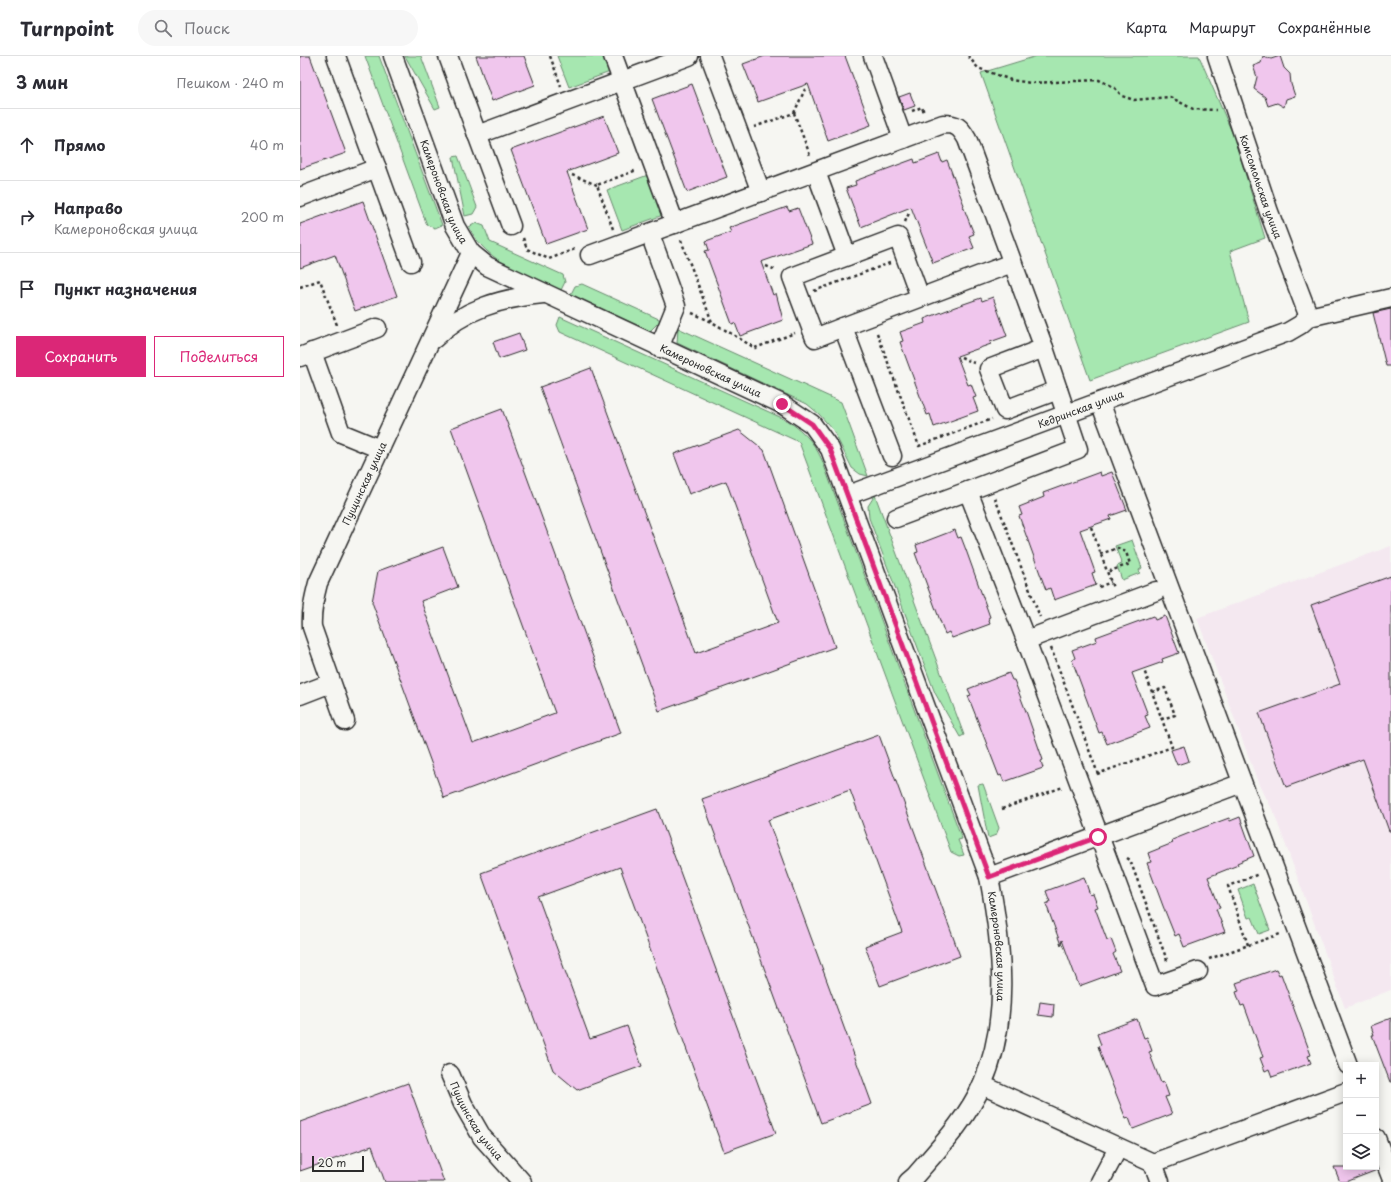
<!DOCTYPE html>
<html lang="ru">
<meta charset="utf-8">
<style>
:root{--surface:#fff;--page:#f7f7f7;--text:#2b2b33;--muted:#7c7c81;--line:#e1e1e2;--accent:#db2777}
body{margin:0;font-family:"Playpen Sans",sans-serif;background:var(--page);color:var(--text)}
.controls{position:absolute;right:12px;bottom:12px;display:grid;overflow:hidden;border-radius:0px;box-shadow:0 2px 10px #0003}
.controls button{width:36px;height:36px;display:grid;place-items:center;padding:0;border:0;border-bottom:1px solid var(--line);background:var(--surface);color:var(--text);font:20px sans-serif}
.scale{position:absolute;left:12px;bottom:10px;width:52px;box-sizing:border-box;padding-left:4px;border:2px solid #2b2b2b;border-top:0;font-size:11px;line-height:14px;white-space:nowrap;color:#2b2b2b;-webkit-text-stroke:3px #f6f6f2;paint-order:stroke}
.stop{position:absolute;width:12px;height:12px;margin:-9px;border:3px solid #db2777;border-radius:50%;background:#fff}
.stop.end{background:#db2777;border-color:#fff;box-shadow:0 1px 4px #0008}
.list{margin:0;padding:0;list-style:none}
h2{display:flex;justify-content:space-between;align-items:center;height:52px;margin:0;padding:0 16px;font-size:17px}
h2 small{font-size:13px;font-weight:400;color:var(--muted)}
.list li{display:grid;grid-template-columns:26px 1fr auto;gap:12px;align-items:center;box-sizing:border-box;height:72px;padding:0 16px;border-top:1px solid var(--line)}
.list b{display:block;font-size:15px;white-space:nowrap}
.list p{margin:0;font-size:13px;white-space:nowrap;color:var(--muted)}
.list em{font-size:13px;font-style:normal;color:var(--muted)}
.actions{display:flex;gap:8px;padding:12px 16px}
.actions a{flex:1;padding:9px 0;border:1px solid var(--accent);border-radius:0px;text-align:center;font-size:14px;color:var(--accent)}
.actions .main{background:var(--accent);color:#fff}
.icon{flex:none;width:22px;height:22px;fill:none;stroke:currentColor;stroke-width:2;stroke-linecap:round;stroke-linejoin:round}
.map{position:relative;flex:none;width:1091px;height:1126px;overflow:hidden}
header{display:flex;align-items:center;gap:24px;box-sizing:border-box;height:56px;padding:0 20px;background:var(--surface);border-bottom:1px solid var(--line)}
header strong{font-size:19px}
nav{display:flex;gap:22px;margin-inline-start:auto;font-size:14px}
.search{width:280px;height:36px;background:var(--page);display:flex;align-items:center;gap:10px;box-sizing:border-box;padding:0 14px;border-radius:22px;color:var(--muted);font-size:15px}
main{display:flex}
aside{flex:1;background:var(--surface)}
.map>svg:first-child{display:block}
</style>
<header>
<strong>Turnpoint</strong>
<div class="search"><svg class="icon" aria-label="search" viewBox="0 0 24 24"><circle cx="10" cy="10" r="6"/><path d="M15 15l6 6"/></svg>Поиск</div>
<nav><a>Карта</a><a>Маршрут</a><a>Сохранённые</a></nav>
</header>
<main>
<aside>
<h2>3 мин<small>Пешком · 240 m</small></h2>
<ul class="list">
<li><svg class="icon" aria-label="ahead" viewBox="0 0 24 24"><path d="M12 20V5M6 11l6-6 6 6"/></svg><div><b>Прямо</b></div><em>40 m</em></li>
<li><svg class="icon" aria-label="right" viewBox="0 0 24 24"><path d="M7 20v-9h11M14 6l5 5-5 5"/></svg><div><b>Направо</b><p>Камероновская улица</p></div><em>200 m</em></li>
<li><svg class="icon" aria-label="arrive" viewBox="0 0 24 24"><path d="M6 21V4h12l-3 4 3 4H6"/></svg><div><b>Пункт назначения</b></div></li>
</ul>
<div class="actions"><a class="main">Сохранить</a><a>Поделиться</a></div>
</aside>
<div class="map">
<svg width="1091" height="1126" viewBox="0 0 1091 1126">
<rect width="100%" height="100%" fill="#f6f6f2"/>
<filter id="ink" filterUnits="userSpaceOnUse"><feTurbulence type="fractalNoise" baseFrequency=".025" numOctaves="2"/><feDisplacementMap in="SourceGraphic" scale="8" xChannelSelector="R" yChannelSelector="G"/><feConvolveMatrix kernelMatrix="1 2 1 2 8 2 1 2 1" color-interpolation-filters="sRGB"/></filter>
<g filter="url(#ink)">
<!-- built -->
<path fill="#f4e8f0" d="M 1091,490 L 1091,934 L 1045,952 L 974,757 L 958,726 L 897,562 Z"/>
<!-- green -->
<g fill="#a6e7b0" stroke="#68896e">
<path d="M 65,0 L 79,0 L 142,169 L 135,172 L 127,169 Z"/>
<path d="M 105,0 L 121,0 L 140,51 L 135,53 Z"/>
<path d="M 257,0 L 304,0 L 310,16 L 269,31 Z"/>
<path d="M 737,0 L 899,0 L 934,81 L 965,182 L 930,195 L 949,266 L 790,324 L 681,17 Z"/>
<path d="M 158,100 L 177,151 L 173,158 L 165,160 L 153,101 Z"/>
<path d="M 348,119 L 363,159 L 322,174 L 307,134 Z"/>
<path d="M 176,167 L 184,170 L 190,186 L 263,219 L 265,226 L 261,234 C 227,219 186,207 169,171 Z"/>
<path d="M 282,228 L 361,264 L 350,275 L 271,238 L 275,230 Z"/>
<path d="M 260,261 L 480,361 C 500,371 513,384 522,404 L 662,783 L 658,784 L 664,799 L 659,800 L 651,796 L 499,386 L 260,276 L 257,269 Z"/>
<path d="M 378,272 L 541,346 L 568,420 L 560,418 L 552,412 L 533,374 L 519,358 L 507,348 L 377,287 Z"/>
<path d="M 575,439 L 664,679 L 660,681 L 635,637 L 569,462 L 568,450 Z"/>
<path d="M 832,484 L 842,512 L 839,514 L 840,517 L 822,524 L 817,510 L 822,508 L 815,490 Z"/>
<path d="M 683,728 L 699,772 L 696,779 L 688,782 L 678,729 Z"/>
<path d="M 953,828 L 970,874 L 959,878 L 952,861 L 948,862 L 938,834 Z"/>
</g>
<!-- building -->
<g fill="#f0c6ed" stroke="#2b2b2b">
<path d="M 0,0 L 10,0 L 46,97 L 0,113 Z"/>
<path d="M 176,0 L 224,0 L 235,29 L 192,45 Z"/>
<path d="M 465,0 L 545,0 L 571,69 L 528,85 L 508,28 L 458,46 L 443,8 Z"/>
<path d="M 963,0 L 971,3 L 980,0 L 984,12 L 990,18 L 991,28 L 995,40 L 986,43 L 984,51 L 977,47 L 968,50 L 965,41 L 954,33 L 957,21 L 953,10 L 961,7 Z"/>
<path d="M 392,28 L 427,121 L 387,136 L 352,43 Z"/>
<path d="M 610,37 L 615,50 L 604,54 L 599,41 Z"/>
<path d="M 304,60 L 318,97 L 267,116 L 288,173 L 246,188 L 211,94 Z"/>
<path d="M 639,98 L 642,106 L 647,104 L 664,149 L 663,150 L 674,178 L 669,180 L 674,192 L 633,207 L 611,151 L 561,171 L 546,132 L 556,129 L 555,125 L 603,107 L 614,103 L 615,107 Z"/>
<path d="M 63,145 L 97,240 L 55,255 L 35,199 L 0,212 L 0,168 Z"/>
<path d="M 487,151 L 489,155 L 498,152 L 512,188 L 461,206 L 473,239 L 476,237 L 483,264 L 440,280 L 435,267 L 432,268 L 405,195 L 409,194 L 406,185 L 431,176 L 429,172 Z"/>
<path d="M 693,241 L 707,280 L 690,286 L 691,288 L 657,300 L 668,329 L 671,328 L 676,341 L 673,342 L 678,355 L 634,371 L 630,358 L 627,359 L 600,286 L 603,285 L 600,276 L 625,267 L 624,263 L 655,251 L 681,242 L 682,245 Z"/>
<path d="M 1091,253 L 1091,310 L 1086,310 L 1073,257 Z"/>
<path d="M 219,277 L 225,294 L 199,303 L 193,286 Z"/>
<path d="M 291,312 L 396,597 L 478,567 L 426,425 L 389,438 L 374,398 L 439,374 L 464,394 L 535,591 L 359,655 L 240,331 Z"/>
<path d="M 202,353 L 321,677 L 144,742 L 72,546 L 78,515 L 143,491 L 158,531 L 121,545 L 173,687 L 255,657 L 151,372 Z"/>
<path d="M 800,416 L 801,420 L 812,416 L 827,454 L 810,460 L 811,463 L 780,474 L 795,516 L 792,517 L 796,529 L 754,544 L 750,532 L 746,534 L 719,460 L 722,459 L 719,451 L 744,441 L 743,437 Z"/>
<path d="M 655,474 L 658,482 L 661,481 L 666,494 L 690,561 L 688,562 L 690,568 L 652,582 L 649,576 L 645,578 L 615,497 L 618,496 L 616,489 Z"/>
<path d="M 1091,520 L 1091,775 L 1089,775 L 1063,703 L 986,731 L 959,657 L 1040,628 L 1011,549 Z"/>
<path d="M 853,560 L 855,564 L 865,560 L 879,597 L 862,603 L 863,606 L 832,617 L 848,659 L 845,660 L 850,672 L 807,688 L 802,676 L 799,677 L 772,604 L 775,602 L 772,594 L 797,585 L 796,581 Z"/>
<path d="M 709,617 L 712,624 L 714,624 L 727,658 L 743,704 L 741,705 L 743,712 L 704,726 L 701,719 L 699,720 L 679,668 L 668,640 L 671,639 L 668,633 Z"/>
<path d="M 579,679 L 660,900 L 580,930 L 565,890 L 602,876 L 550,734 L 468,764 L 572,1048 L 521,1067 L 402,743 Z"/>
<path d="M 884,690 L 889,705 L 877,709 L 871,694 Z"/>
<path d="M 357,753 L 476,1077 L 424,1096 L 320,811 L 238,841 L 290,983 L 327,970 L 342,1010 L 277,1034 L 253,1014 L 181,817 Z"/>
<path d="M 940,761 L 954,800 L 937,807 L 938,809 L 908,821 L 920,852 L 916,853 L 925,876 L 884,891 L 879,878 L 875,880 L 863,850 L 847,807 L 851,806 L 848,797 L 873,787 L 872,784 L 902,772 L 929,762 L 930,765 Z"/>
<path d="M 784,821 L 790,839 L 793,838 L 798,851 L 795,852 L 807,884 L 811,883 L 816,896 L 813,898 L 820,915 L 779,930 L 762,884 L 761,889 L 746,848 L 750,846 L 746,835 Z"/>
<path d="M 976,913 L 979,919 L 981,918 L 1011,999 L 1008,1000 L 1011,1007 L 972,1021 L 969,1013 L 965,1015 L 960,1002 L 963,1001 L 944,949 L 941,950 L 936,936 L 939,935 L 936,927 Z"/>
<path d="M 740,946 L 754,948 L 753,961 L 738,959 Z"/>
<path d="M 1091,962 L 1091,1026 L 1090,1026 L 1072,979 L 1074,979 L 1071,970 Z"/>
<path d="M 837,963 L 844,982 L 847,981 L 852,995 L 849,996 L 861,1027 L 864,1026 L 869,1040 L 865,1041 L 872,1058 L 833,1073 L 829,1062 L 826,1063 L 803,1005 L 798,990 L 801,989 L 797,978 Z"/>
<path d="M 108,1027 L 144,1126 L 85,1126 L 72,1090 L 0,1115 L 0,1066 Z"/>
<path d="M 1034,1111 L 1076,1111 L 1077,1114 L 1046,1126 L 1040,1126 Z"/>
</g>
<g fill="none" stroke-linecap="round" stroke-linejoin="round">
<defs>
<g id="minor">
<path d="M 36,0 L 111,206"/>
<path id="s1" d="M 93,0 L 155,170 L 171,197 L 187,210 L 482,348 L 512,368 L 530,393 L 689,821 C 702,890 711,963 682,1029 C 667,1063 639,1092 615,1120 L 608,1126"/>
<path d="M 148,0 L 211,170"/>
<path d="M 313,0 L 375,168"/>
<path d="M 410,0 L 461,136"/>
<path d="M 573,0 L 603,83"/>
<path id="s2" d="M 917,0 L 969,156 L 1009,261"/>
<path d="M 177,79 L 389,0"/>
<path d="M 516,116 L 547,200"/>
<path d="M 0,141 L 77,112"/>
<path d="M 350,178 L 376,250 L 359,292"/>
<path d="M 290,199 L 643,68 C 657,68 660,71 667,83 L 744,292 L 778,393 L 668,435 L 726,584 L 855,930 L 898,915"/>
<path d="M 1009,261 L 1091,242"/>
<path d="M 543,271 L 515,282 L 492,221 L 598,181 L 620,241"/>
<path d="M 134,283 C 163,253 202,242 243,238"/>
<path d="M 744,292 L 689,313 L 705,354 L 758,334"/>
<path d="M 12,296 L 41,377 L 80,393"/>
<path d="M 0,301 L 77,272"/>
<path d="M 800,346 L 1048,1009"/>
<path d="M 592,400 L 543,271 L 712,207"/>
<path id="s3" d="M 548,439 L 988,276 L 1000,269 L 1009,261"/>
<path d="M 596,462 L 668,435"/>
<path d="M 726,584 L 856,535"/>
<path d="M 0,639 L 31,627"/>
<path id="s4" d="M 45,665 L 12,571 C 11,555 14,542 18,527 L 171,197"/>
<path d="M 689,821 L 942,727"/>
<path id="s5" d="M 150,1018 L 163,1048 L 182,1081 L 222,1126"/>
<path d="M 682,1029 L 853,1107 L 1046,1036"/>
<path d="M 1076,1082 L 1091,1121"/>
<path d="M 853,1107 L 860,1126"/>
<path d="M 800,1126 L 818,1092"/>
</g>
</defs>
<!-- minor casing -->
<use href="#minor" stroke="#2b2b2b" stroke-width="21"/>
<!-- path -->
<g stroke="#2b2b2b" stroke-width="2.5" stroke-dasharray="3 3" stroke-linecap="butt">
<path d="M 250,0 L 261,30"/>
<path d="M 668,0 L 678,12 L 711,24 L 731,27 L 799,24 L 814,31 L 822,40 L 834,44 L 870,41 L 893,53 L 916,54"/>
<path d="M 612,55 L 622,51 L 624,57"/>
<path d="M 494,57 L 506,31"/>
<path d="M 454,71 L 494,57 L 510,99"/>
<path d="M 272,119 L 297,129"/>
<path d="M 605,166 L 610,155"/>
<path d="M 313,173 L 297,129 L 337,114"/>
<path d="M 223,182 L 227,193 L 249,203 L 275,193"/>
<path d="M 381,184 L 412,266"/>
<path d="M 466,210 L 476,214"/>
<path d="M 0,231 L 20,224 L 37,269"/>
<path d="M 514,235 L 590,207"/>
<path d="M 392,257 L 412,266 L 455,292 L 495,277"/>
<path d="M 577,277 L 619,390 L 692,363"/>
<path d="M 661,301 L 674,307"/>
<path d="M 695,442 L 740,561"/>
<path d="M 791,471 L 813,532"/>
<path d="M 800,498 L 818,492 L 826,496 L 830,508 L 807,516"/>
<path d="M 799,531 L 811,526"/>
<path d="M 751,592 L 798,718"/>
<path d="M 852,636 L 865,632 L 875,659 L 862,663"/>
<path d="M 797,718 L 872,691 L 844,614"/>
<path d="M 702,753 L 763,731"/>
<path d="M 827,802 L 830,804 L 868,907"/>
<path d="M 948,889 L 928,830 L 959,818"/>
<path d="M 909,903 L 980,878"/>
</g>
<!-- minor -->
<use href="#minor" stroke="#f6f6f2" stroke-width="18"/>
</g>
</g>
<g fill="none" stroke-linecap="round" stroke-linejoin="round" filter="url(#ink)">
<!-- route -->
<path stroke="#db2777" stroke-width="5" d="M 482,348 L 512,368 L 530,393 L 689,821 L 798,781"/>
</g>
<g text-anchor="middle" stroke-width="3" stroke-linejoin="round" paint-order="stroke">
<!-- street labels -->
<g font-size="10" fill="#2b2b2b" stroke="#f6f6f2">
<text dy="4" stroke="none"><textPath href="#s2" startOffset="138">Комсомольская улица</textPath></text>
<text dy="4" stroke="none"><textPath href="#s1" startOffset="145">Камероновская улица</textPath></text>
<text dy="4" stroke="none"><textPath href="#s1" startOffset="480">Камероновская улица</textPath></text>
<text dy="4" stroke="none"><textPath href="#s3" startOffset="248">Кедринская улица</textPath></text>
<text dy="4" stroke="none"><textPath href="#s4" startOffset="254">Пущинская улица</textPath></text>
<text dy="4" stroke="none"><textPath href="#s1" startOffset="1152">Камероновская улица</textPath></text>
<text dy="4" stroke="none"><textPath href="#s5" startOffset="54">Пущинская улица</textPath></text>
</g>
</g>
</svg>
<div class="controls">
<button>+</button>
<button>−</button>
<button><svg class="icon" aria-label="layers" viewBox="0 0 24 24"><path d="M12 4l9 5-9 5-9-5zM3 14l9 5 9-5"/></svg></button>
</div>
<div class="scale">20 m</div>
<div class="stop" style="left:798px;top:781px"></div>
<div class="stop end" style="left:482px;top:348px"></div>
</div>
</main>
